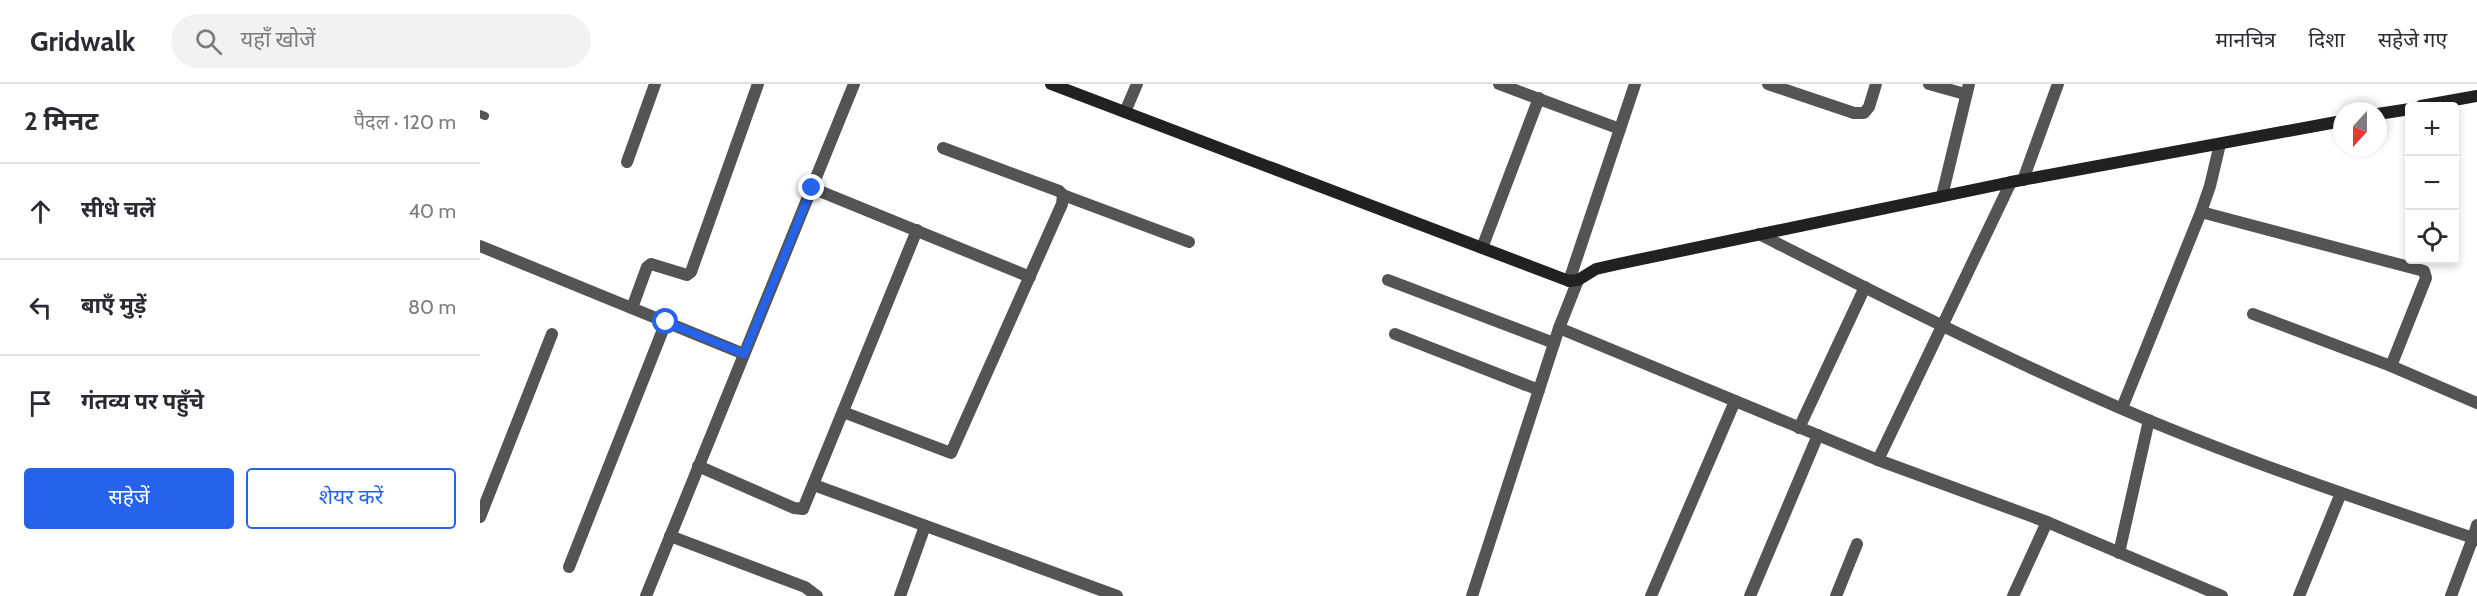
<!DOCTYPE html>
<html lang="hi">
<meta charset="utf-8">
<style>
:root{--surface:#fff;--page:#f2f2f3;--text:#2b2b33;--muted:#7c7c81;--line:#e1e1e2;--accent:#2563eb}
body{margin:0;font-family:Cabin,"Noto Sans Devanagari",sans-serif;background:var(--page);color:var(--text)}
.controls{position:absolute;right:18px;top:18px;display:grid;overflow:hidden;border-radius:6px;box-shadow:0 3px 9px #0003}
.controls button{width:54px;height:54px;display:grid;place-items:center;padding:0;border:0;border-bottom:2px solid var(--line);background:var(--surface);color:var(--text);font:30px sans-serif}
.compass{position:absolute;left:1853px;top:18px;width:54px;height:54px;border-radius:50%;background:var(--surface);box-shadow:0 3px 9px #0003;rotate:201deg}
.stop{position:absolute;width:18px;height:18px;margin:-14px;border:4px solid #2563eb;border-radius:50%;background:#fff}
.stop.end{background:#2563eb;border-color:#fff;box-shadow:0 2px 6px #0008}
.list{margin:0;padding:0;list-style:none}
h2{display:flex;justify-content:space-between;align-items:center;height:78px;margin:0;padding:0 24px;font-size:26px}
h2 small{font-size:20px;font-weight:400;color:var(--muted)}
.list li{display:grid;grid-template-columns:39px 1fr auto;gap:18px;align-items:center;box-sizing:border-box;height:96px;padding:0 24px;border-top:2px solid var(--line)}
.list b{display:block;font-size:22px;white-space:nowrap}
.list em{font-size:20px;font-style:normal;color:var(--muted)}
.actions{display:flex;gap:12px;padding:18px 24px}
.actions a{flex:1;padding:14px 0;border:2px solid var(--accent);border-radius:6px;text-align:center;font-size:21px;color:var(--accent)}
.actions .main{background:var(--accent);color:#fff}
.icon{flex:none;width:33px;height:33px;fill:none;stroke:currentColor;stroke-width:2;stroke-linecap:round;stroke-linejoin:round}
.map{position:relative;flex:none;width:1997px;height:512px;overflow:hidden}
header{display:flex;align-items:center;gap:36px;box-sizing:border-box;height:84px;padding:0 30px;background:var(--surface);border-bottom:2px solid var(--line)}
header strong{font-size:28px}
nav{display:flex;gap:33px;margin-inline-start:auto;font-size:21px}
.search{width:420px;height:54px;background:var(--page);display:flex;align-items:center;gap:15px;box-sizing:border-box;padding:0 21px;border-radius:33px;color:var(--muted);font-size:22px}
main{display:flex}
aside{flex:1;background:var(--surface)}
.map>svg:first-child{display:block}
</style>
<header>
<strong>Gridwalk</strong>
<div class="search"><svg class="icon" aria-label="search" viewBox="0 0 24 24"><circle cx="10" cy="10" r="6"/><path d="M15 15l6 6"/></svg>यहाँ खोजें</div>
<nav><a>मानचित्र</a><a>दिशा</a><a>सहेजे गए</a></nav>
</header>
<main>
<aside>
<h2>2 मिनट<small>पैदल · 120 m</small></h2>
<ul class="list">
<li><svg class="icon" aria-label="ahead" viewBox="0 0 24 24"><path d="M12 20V5M6 11l6-6 6 6"/></svg><div><b>सीधे चलें</b></div><em>40 m</em></li>
<li><svg class="icon" aria-label="left" viewBox="0 0 24 24"><path d="M17 20v-9H6M10 6l-5 5 5 5"/></svg><div><b>बाएँ मुड़ें</b></div><em>80 m</em></li>
<li><svg class="icon" aria-label="arrive" viewBox="0 0 24 24"><path d="M6 21V4h12l-3 4 3 4H6"/></svg><div><b>गंतव्य पर पहुँचे</b></div></li>
</ul>
<div class="actions"><a class="main">सहेजें</a><a>शेयर करें</a></div>
</aside>
<div class="map">
<svg width="1997" height="512" viewBox="0 0 1997 512">
<rect width="100%" height="100%" fill="#fff"/>
<g fill="none" stroke-linecap="round" stroke-linejoin="round">
<!-- lane -->
<path stroke="#545454" stroke-width="8" d="M 0,30 L 5,32"/>
<!-- street -->
<g stroke="#545454" stroke-width="12">
<path d="M 1019,0 L 1140,45"/>
<path d="M 1288,0 L 1374,29 L 1384,29 L 1389,23 L 1396,0"/>
<path d="M 1449,0 L 1485,10"/>
<path d="M 645,28 L 657,0"/>
<path d="M 147,78 L 175,0"/>
<path d="M 1543,96 L 1578,0"/>
<path d="M 332,104 L 550,193"/>
<path d="M 583,111 L 709,158"/>
<path d="M 1462,112 L 1489,0"/>
<path d="M 1721,128 L 1944,187 L 1946,194 L 1911,282"/>
<path d="M 1279,150 C 1407,215 1536,280 1668,336 C 1774,380 1884,417 1993,454 L 1997,441"/>
<path d="M 0,162 L 264,270"/>
<path d="M 1002,164 L 1059,14"/>
<path d="M 908,196 L 1074,259"/>
<path d="M 1089,197 L 1155,0"/>
<path d="M 152,224 L 167,183 L 171,180 L 207,191 L 211,188 L 278,0"/>
<path d="M 1773,230 L 1911,282 L 1997,319"/>
<path d="M 1079,244 L 1398,376 L 1567,438"/>
<path d="M 915,250 L 1059,306"/>
<path d="M 1642,324 L 1721,128 L 1730,102 L 1740,60"/>
<path d="M 363,328 L 471,369 L 582,120 L 583,111 L 579,107 L 463,64"/>
<path d="M 1319,344 L 1385,203"/>
<path d="M 1398,376 L 1531,98"/>
<path d="M 218,382 L 314,424 L 323,425 L 437,146"/>
<path d="M 334,401 L 637,512"/>
<path d="M 0,433 L 72,250"/>
<path d="M 190,452 L 325,503 L 337,512"/>
<path d="M 1639,469 L 1669,336"/>
<path d="M 89,483 L 186,238"/>
<path d="M 166,512 L 374,0"/>
<path d="M 420,512 L 445,442"/>
<path d="M 992,512 L 1079,244 L 1098,196"/>
<path d="M 1171,512 L 1255,317"/>
<path d="M 1270,512 L 1338,351"/>
<path d="M 1356,512 L 1377,460"/>
<path d="M 1533,512 L 1567,438 L 1742,512"/>
<path d="M 1819,512 L 1861,409"/>
<path d="M 1971,512 L 1993,454 L 1997,456"/>
</g>
<!-- secondary -->
<g stroke="#212121" stroke-width="12">
<path d="M 571,0 L 1089,197 L 1098,196 L 1116,185 L 1138,180 L 1531,98 L 1862,37"/>
<path d="M 1941,22 L 1997,12"/>
<path d="M 1898,30 L 1930,25"/>
</g>
</g>
<g fill="none" stroke-linecap="round" stroke-linejoin="round">
<!-- route -->
<path stroke="#2563eb" stroke-width="8" d="M 186,238 L 264,270 L 332,104"/>
</g>
</svg>
<div class="controls">
<button>+</button>
<button>−</button>
<button><svg class="icon" aria-label="locate" viewBox="0 0 24 24"><circle cx="12" cy="12" r="6"/><path d="M12 2v4M12 18v4M2 12h4M18 12h4"/></svg></button>
</div>
<svg class="compass" viewBox="-18 -18 36 36"><path d="M0-13l5 13h-10z" fill="#e53935"/><path d="M0 13l5-13h-10z" fill="#7c7c81"/></svg>
<div class="stop" style="left:186px;top:238px"></div>
<div class="stop end" style="left:332px;top:104px"></div>
</div>
</main>
